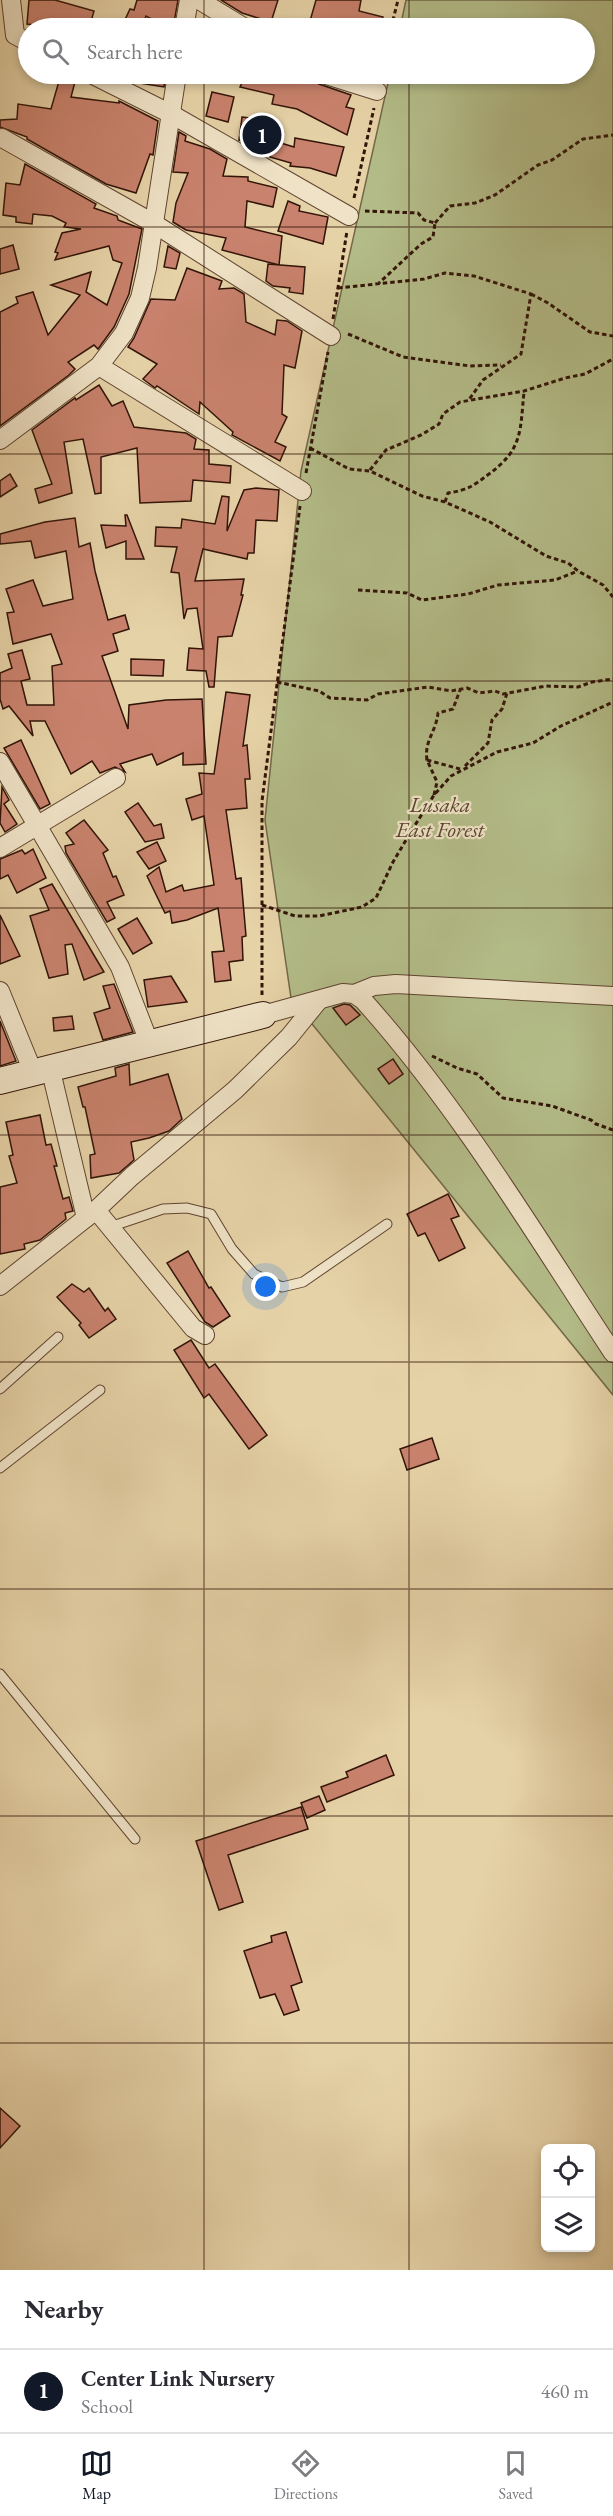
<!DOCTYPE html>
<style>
:root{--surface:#fff;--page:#f2f2f3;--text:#2b2b33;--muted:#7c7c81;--line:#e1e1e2;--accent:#111827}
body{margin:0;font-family:"EB Garamond",serif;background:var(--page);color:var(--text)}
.controls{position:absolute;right:18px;bottom:18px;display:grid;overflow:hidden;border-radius:9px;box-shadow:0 3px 9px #0003}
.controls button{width:54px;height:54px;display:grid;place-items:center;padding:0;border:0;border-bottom:2px solid var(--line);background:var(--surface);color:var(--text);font:30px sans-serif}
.you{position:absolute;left:266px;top:1287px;width:21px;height:21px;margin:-15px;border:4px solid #fff;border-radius:50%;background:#1a73e8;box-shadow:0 0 0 9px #1a73e833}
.badge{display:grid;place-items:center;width:39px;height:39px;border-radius:50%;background:var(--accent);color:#fff;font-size:20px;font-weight:700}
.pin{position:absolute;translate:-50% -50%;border:3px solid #fff;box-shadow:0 2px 6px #0006}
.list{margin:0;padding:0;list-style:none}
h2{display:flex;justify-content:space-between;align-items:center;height:78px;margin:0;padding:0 24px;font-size:26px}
h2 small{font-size:20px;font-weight:400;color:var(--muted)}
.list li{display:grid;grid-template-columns:39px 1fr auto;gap:18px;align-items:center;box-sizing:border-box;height:84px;padding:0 24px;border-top:2px solid var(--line)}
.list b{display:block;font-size:22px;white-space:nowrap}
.list p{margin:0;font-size:20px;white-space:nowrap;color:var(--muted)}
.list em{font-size:20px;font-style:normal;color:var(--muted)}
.icon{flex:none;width:33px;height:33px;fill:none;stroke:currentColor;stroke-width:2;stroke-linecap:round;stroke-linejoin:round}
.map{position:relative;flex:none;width:613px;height:2270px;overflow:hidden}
.search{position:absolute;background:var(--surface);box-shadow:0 3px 9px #0003;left:18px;right:18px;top:18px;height:66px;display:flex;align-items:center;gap:15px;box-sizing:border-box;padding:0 21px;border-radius:33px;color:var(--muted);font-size:22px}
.sheet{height:162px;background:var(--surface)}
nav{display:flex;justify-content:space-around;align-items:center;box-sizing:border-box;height:84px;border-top:2px solid var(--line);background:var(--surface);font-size:16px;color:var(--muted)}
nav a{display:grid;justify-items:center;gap:3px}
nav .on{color:var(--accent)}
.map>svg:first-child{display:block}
</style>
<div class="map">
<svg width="613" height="2270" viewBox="0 0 613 2270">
<rect width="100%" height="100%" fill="#e6d2a7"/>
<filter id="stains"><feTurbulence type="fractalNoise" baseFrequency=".00333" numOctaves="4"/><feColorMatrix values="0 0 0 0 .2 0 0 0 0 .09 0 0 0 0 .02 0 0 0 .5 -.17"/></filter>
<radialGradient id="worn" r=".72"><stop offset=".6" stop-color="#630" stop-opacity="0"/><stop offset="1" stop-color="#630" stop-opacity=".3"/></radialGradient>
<!-- green -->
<path fill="#b3bc88" stroke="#726848" stroke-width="1.5" d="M 406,0 L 613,0 L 613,1395 L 291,998 L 265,820 L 301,471 L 390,74 L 584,74 L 584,28 L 400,28 Z"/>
<!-- building -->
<g fill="#c9826d" stroke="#321408" stroke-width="1.5">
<path d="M 29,0 L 55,0 L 94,11 L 89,28 L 57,28 L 27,24 Z"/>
<path d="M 137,0 L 178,0 L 173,28 L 168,28 L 146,16 L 142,28 L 129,28 L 130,25 L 124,22 L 130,9 L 134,10 Z"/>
<path d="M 221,0 L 278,0 L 271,22 L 242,13 Z"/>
<path d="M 316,0 L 361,0 L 359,11 L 383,17 L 380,28 L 308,28 Z"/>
<path d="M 197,19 L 209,21 L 209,28 L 195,28 Z"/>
<path d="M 61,74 L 77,74 L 71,97 L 119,103 L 119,101 L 158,121 L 153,155 L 150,154 L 136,193 L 106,184 L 27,139 L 27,137 L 0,127 L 0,120 L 17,119 L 18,104 L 51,109 Z"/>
<path d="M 128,74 L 166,74 L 164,87 L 133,82 L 128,80 Z"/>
<path d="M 246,74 L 311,74 L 314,81 L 319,84 L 351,95 L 346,107 L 354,109 L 347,135 L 297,109 L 272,104 L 274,95 L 240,87 Z"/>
<path d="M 212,92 L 234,97 L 228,122 L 206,116 Z"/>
<path d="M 242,117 L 258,119 L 255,142 L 239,140 Z"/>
<path d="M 179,132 L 186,136 L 185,141 L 210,149 L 227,159 L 223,176 L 248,177 L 248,181 L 277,188 L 273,207 L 247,201 L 245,227 L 282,236 L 279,265 L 222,250 L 226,238 L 186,230 L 173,222 L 176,203 L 188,173 L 173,172 Z"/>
<path d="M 295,138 L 344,147 L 336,176 L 310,168 L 290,166 L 291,163 L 270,157 L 274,141 L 294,147 Z"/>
<path d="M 25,164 L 96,204 L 94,208 L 117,216 L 118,220 L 142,229 L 129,294 L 114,327 L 98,349 L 94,345 L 68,362 L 75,369 L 69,375 L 0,426 L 0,312 L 18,303 L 16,297 L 33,292 L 48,335 L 80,295 L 51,285 L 91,272 L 86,292 L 107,305 L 122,263 L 113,260 L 109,246 L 55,260 L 58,253 L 55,252 L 62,233 L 81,229 L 64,227 L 66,223 L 52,216 L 33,214 L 32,224 L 16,222 L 16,217 L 3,215 L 6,183 L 20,185 Z"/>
<path d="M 288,201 L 300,206 L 299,211 L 328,217 L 323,244 L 278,231 Z"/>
<path d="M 13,245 L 19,269 L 0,274 L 0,249 Z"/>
<path d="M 168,246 L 180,253 L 176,269 L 164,267 Z"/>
<path d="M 268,264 L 305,267 L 303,294 L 289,292 L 290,288 L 273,286 L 266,281 Z"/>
<path d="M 187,268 L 222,281 L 219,289 L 234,288 L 244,294 L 246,322 L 275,335 L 277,320 L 287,321 L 302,331 L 295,368 L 284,365 L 282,414 L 287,417 L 275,442 L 286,447 L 280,461 L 232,435 L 233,432 L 200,402 L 199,414 L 157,386 L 155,388 L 143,379 L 157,364 L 128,347 L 134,338 L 151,299 L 175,300 Z"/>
<path d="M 99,385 L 112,406 L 123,401 L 134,427 L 186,433 L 196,439 L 194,449 L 209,450 L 209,464 L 231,466 L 230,483 L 193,480 L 191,501 L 140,503 L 137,448 L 101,457 L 101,493 L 95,494 L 83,439 L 64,442 L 72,493 L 39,503 L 35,489 L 52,484 L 32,430 L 75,398 L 76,400 Z"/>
<path d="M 10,474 L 17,486 L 0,497 L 0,481 Z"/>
<path d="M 256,488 L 279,490 L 277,521 L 256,520 L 254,553 L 248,553 L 247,559 L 203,549 L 195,581 L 244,579 L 241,595 L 243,595 L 232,636 L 218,637 L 214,687 L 209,687 L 206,671 L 187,670 L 189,648 L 203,649 L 197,608 L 187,609 L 184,619 L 179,573 L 171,572 L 177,547 L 155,546 L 156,527 L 181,528 L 182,519 L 215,524 L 222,496 L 229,497 L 227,531 L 244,490 Z"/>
<path d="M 125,515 L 127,515 L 144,559 L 126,559 L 126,541 L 106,548 L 101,525 L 126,526 Z"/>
<path d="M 75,518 L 79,547 L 90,543 L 95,571 L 108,620 L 125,615 L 129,629 L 113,634 L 118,651 L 102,656 L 128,729 L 129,705 L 166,700 L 202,699 L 206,764 L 183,765 L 183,753 L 157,765 L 152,754 L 120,764 L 125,772 L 115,767 L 100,773 L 92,761 L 71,774 L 45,721 L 30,721 L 33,736 L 9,706 L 3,709 L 0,699 L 0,673 L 12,668 L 8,654 L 22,650 L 30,679 L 21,681 L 27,705 L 54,705 L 52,666 L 62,664 L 51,634 L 13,644 L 7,613 L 14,612 L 6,589 L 33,580 L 43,606 L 73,599 L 66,551 L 35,558 L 31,541 L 0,544 L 0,534 L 45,522 Z"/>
<path d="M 131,659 L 164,660 L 163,676 L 131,675 Z"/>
<path d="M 226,692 L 250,695 L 243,746 L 247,745 L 250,779 L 245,779 L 247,808 L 226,810 L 236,879 L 241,878 L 246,936 L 242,937 L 243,960 L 229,962 L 231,980 L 215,982 L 212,952 L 224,951 L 218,908 L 187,920 L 172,923 L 170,911 L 165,913 L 147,876 L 159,867 L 166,892 L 182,885 L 184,891 L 214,885 L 204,816 L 192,820 L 186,799 L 202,794 L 199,773 L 214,774 Z"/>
<path d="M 21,740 L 50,804 L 40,809 L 4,748 Z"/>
<path d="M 2,787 L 9,800 L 4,804 L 17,824 L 5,832 L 0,823 Z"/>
<path d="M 138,803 L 154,826 L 161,824 L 164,838 L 145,842 L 125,812 Z"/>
<path d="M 84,820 L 108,850 L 103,853 L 113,877 L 116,876 L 124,895 L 107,902 L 115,918 L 107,922 L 66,853 L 65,846 L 74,844 L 66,833 Z"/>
<path d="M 157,842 L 166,861 L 149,869 L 137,852 Z"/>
<path d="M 33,849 L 46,878 L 17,893 L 8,875 L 0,879 L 0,859 L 22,850 L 25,854 Z"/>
<path d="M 52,884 L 95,957 L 104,972 L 84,980 L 72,944 L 65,945 L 68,974 L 49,978 L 30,916 L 49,910 L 40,889 Z"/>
<path d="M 0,915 L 20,956 L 0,964 Z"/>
<path d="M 137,918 L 152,943 L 133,954 L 118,929 Z"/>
<path d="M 171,976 L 187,1002 L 148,1007 L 144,980 Z"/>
<path d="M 114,984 L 133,1032 L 103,1040 L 94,1013 L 110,1008 L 103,986 Z"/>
<path d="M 344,1004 L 350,1005 L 360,1015 L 346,1025 L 333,1008 Z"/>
<path d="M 72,1016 L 74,1029 L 54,1031 L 53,1018 Z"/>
<path d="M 0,1021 L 16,1061 L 0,1066 Z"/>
<path d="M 393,1059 L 403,1074 L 389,1084 L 378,1069 Z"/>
<path d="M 129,1064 L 130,1085 L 168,1074 L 182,1119 L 169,1131 L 149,1138 L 131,1142 L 134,1160 L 119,1173 L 91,1178 L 90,1155 L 95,1154 L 85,1107 L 83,1107 L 78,1087 L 116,1076 L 115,1068 Z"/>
<path d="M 40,1115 L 46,1145 L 51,1144 L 57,1166 L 54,1166 L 63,1199 L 69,1197 L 73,1211 L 65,1213 L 66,1219 L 40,1240 L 24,1244 L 25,1249 L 0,1254 L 0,1187 L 17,1183 L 9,1156 L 13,1155 L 6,1122 Z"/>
<path d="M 448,1194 L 459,1216 L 451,1219 L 465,1248 L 439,1261 L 425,1233 L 418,1236 L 407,1214 Z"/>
<path d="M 188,1251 L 209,1288 L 211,1287 L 230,1316 L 213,1327 L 205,1322 L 167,1263 Z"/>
<path d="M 72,1284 L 84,1292 L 89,1288 L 105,1311 L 108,1308 L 116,1319 L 89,1338 L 79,1325 L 81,1323 L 57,1297 Z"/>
<path d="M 191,1340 L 209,1368 L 215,1364 L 267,1435 L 249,1449 L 209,1394 L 204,1398 L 174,1350 Z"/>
<path d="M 432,1438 L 439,1459 L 407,1470 L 400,1449 Z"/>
<path d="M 386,1755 L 394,1775 L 327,1802 L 321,1787 L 348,1777 L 346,1772 Z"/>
<path d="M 319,1796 L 325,1810 L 307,1818 L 301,1803 Z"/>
<path d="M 301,1807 L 308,1829 L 228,1855 L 243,1902 L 219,1910 L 196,1841 Z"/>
<path d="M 286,1932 L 302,1982 L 291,1986 L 299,2010 L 284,2015 L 275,1994 L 260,1998 L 244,1951 L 272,1942 L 271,1936 Z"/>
<path d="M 0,2108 L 20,2126 L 0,2148 Z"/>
</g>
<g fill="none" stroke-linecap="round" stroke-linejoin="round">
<defs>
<g id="lane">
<path d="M 110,1227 L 163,1209 L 187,1208 L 211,1214 L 232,1249 L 254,1274 L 282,1287 L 303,1282 L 387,1224"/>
<path d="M 0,1389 L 58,1337"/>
<path d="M 0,1468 L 100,1390"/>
<path d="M 0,1674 L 135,1839"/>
</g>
<g id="street">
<path d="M 11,0 L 15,35 L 28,42"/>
<path d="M 199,0 L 245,28"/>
<path d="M 184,28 L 189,0"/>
<path d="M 91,74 L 171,114 L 349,216"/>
<path d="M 323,74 L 377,91"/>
<path d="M 2,138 L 153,223 L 331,336"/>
<path d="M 99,366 L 302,491"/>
<path d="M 0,440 L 99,366 L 124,333 L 140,298 L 147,268 L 177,74"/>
<path d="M 0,762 L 120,967 L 149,1042"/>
<path d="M 0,848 L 116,778"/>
<path d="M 0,991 L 33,1072"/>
<path d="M 354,994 L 374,986 L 396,984 L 613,996"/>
<path d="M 263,1015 L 343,993 L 354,994 L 363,1000 C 459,1107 534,1233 613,1353"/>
<path d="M 50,1067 L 86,1218"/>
<path d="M 96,1210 L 193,1328 L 205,1335"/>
<path d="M 0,1286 L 96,1210 L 132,1176 L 235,1090 L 289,1037 L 319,1000"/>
</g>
<path id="secondary" d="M 0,1081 L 263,1015"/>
</defs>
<!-- lane casing -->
<use href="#lane" stroke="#5f4430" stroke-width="11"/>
<!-- street casing -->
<use href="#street" stroke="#5f4430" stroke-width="20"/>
<!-- secondary casing -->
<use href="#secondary" stroke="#321408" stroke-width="28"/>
<!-- path -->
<g stroke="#321408" stroke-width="3" stroke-dasharray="4.5 3" stroke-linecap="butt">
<path d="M 391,28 L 398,0"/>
<path d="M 354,198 L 374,108"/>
<path d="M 365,211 L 418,213 L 424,220 L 435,223 L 433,237 L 421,244 L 379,283"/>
<path d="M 435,223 L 450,206 L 475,203 L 495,195 L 538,165 L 552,160 L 583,139 L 613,135"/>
<path d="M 338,288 L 424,279 L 445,273 L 474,276 L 531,294 L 521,354 L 483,380 L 468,401"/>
<path d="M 531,294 L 548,303 L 590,332 L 613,336"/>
<path d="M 333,319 L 347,231"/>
<path d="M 348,334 L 403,357 L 470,366 L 501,365"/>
<path d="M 310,448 L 349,469 L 370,471 L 422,496 L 445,502 L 490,522 L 546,556 L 568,563 L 578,571 L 603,585 L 613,597"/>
<path d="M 370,470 L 386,450 L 421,435 L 439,424 L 443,414 L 460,402 L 524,391 L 565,378 L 585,374 L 613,359"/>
<path d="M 306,473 L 328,352"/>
<path d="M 445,502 L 448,493 C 468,490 473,486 489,474 C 523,449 520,431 524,392"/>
<path d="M 358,590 L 407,593 L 422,600 L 468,594 L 498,585 L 555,580 L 578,571"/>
<path d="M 277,682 L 319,691 L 330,698 L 367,700 L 378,694 L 428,687 L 451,691 L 467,688 L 479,693 L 495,691 L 503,694 L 546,686 L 578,687 L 592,682 L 613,679"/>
<path d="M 427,760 C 424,741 436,732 438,713 L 453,709 L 460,690"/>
<path d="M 465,766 L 488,743 L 492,720 L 502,709 L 507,693"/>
<path d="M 434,795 L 437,782 L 427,760 L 460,769"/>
<path d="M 262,905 L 295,916 L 319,916 L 362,907 L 376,898 L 393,862 L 412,830 L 434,795 L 451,776 L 497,752 L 533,743 L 561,726 L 613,702"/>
<path d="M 262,995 L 262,801 L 300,506"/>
<path d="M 432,1056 L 457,1068 L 477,1074 L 503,1098 L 552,1106 L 591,1120 L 596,1124 L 613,1130"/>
</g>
<!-- lane -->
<use href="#lane" stroke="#efe2c6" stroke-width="9"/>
<!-- street -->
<use href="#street" stroke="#efe2c6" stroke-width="18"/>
<!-- secondary -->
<use href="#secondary" stroke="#efe2c6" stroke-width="26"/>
</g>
<!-- grid -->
<path fill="none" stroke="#321408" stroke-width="1.5" stroke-opacity="0.55" d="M 204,0 L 204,28M 409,0 L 409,28M 204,74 L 204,2270M 409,74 L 409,2270M 0,227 L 613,227M 0,454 L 613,454M 0,681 L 613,681M 0,908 L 613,908M 0,1135 L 613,1135M 0,1362 L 613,1362M 0,1589 L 613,1589M 0,1816 L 613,1816M 0,2043 L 613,2043"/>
<g text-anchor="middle" stroke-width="4.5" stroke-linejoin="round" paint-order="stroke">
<!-- park labels -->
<g font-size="22" font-style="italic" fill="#59462e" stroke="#efe2c6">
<text x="440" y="812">Lusaka<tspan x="440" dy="25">East Forest</tspan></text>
</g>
</g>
<rect width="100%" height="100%" filter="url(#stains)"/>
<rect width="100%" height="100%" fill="url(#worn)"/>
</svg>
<div class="controls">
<button><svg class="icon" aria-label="locate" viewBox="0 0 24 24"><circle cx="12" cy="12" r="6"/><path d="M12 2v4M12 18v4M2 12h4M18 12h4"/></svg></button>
<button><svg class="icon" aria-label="layers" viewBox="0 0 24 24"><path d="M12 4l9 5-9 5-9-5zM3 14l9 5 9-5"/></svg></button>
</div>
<div class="you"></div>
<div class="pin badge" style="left:262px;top:135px">1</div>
<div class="search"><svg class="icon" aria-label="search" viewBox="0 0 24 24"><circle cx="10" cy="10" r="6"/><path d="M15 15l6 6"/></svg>Search here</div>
</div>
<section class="sheet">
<h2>Nearby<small></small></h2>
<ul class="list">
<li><span class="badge">1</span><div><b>Center Link Nursery</b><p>School</p></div><em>460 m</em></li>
</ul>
</section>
<nav>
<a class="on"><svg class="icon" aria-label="map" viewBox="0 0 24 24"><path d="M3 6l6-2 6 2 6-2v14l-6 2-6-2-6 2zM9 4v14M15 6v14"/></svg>Map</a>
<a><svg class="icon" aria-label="directions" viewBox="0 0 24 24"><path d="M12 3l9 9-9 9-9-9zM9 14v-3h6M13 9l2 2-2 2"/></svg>Directions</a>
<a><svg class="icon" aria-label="saved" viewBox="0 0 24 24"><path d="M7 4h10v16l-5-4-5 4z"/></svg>Saved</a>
</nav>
